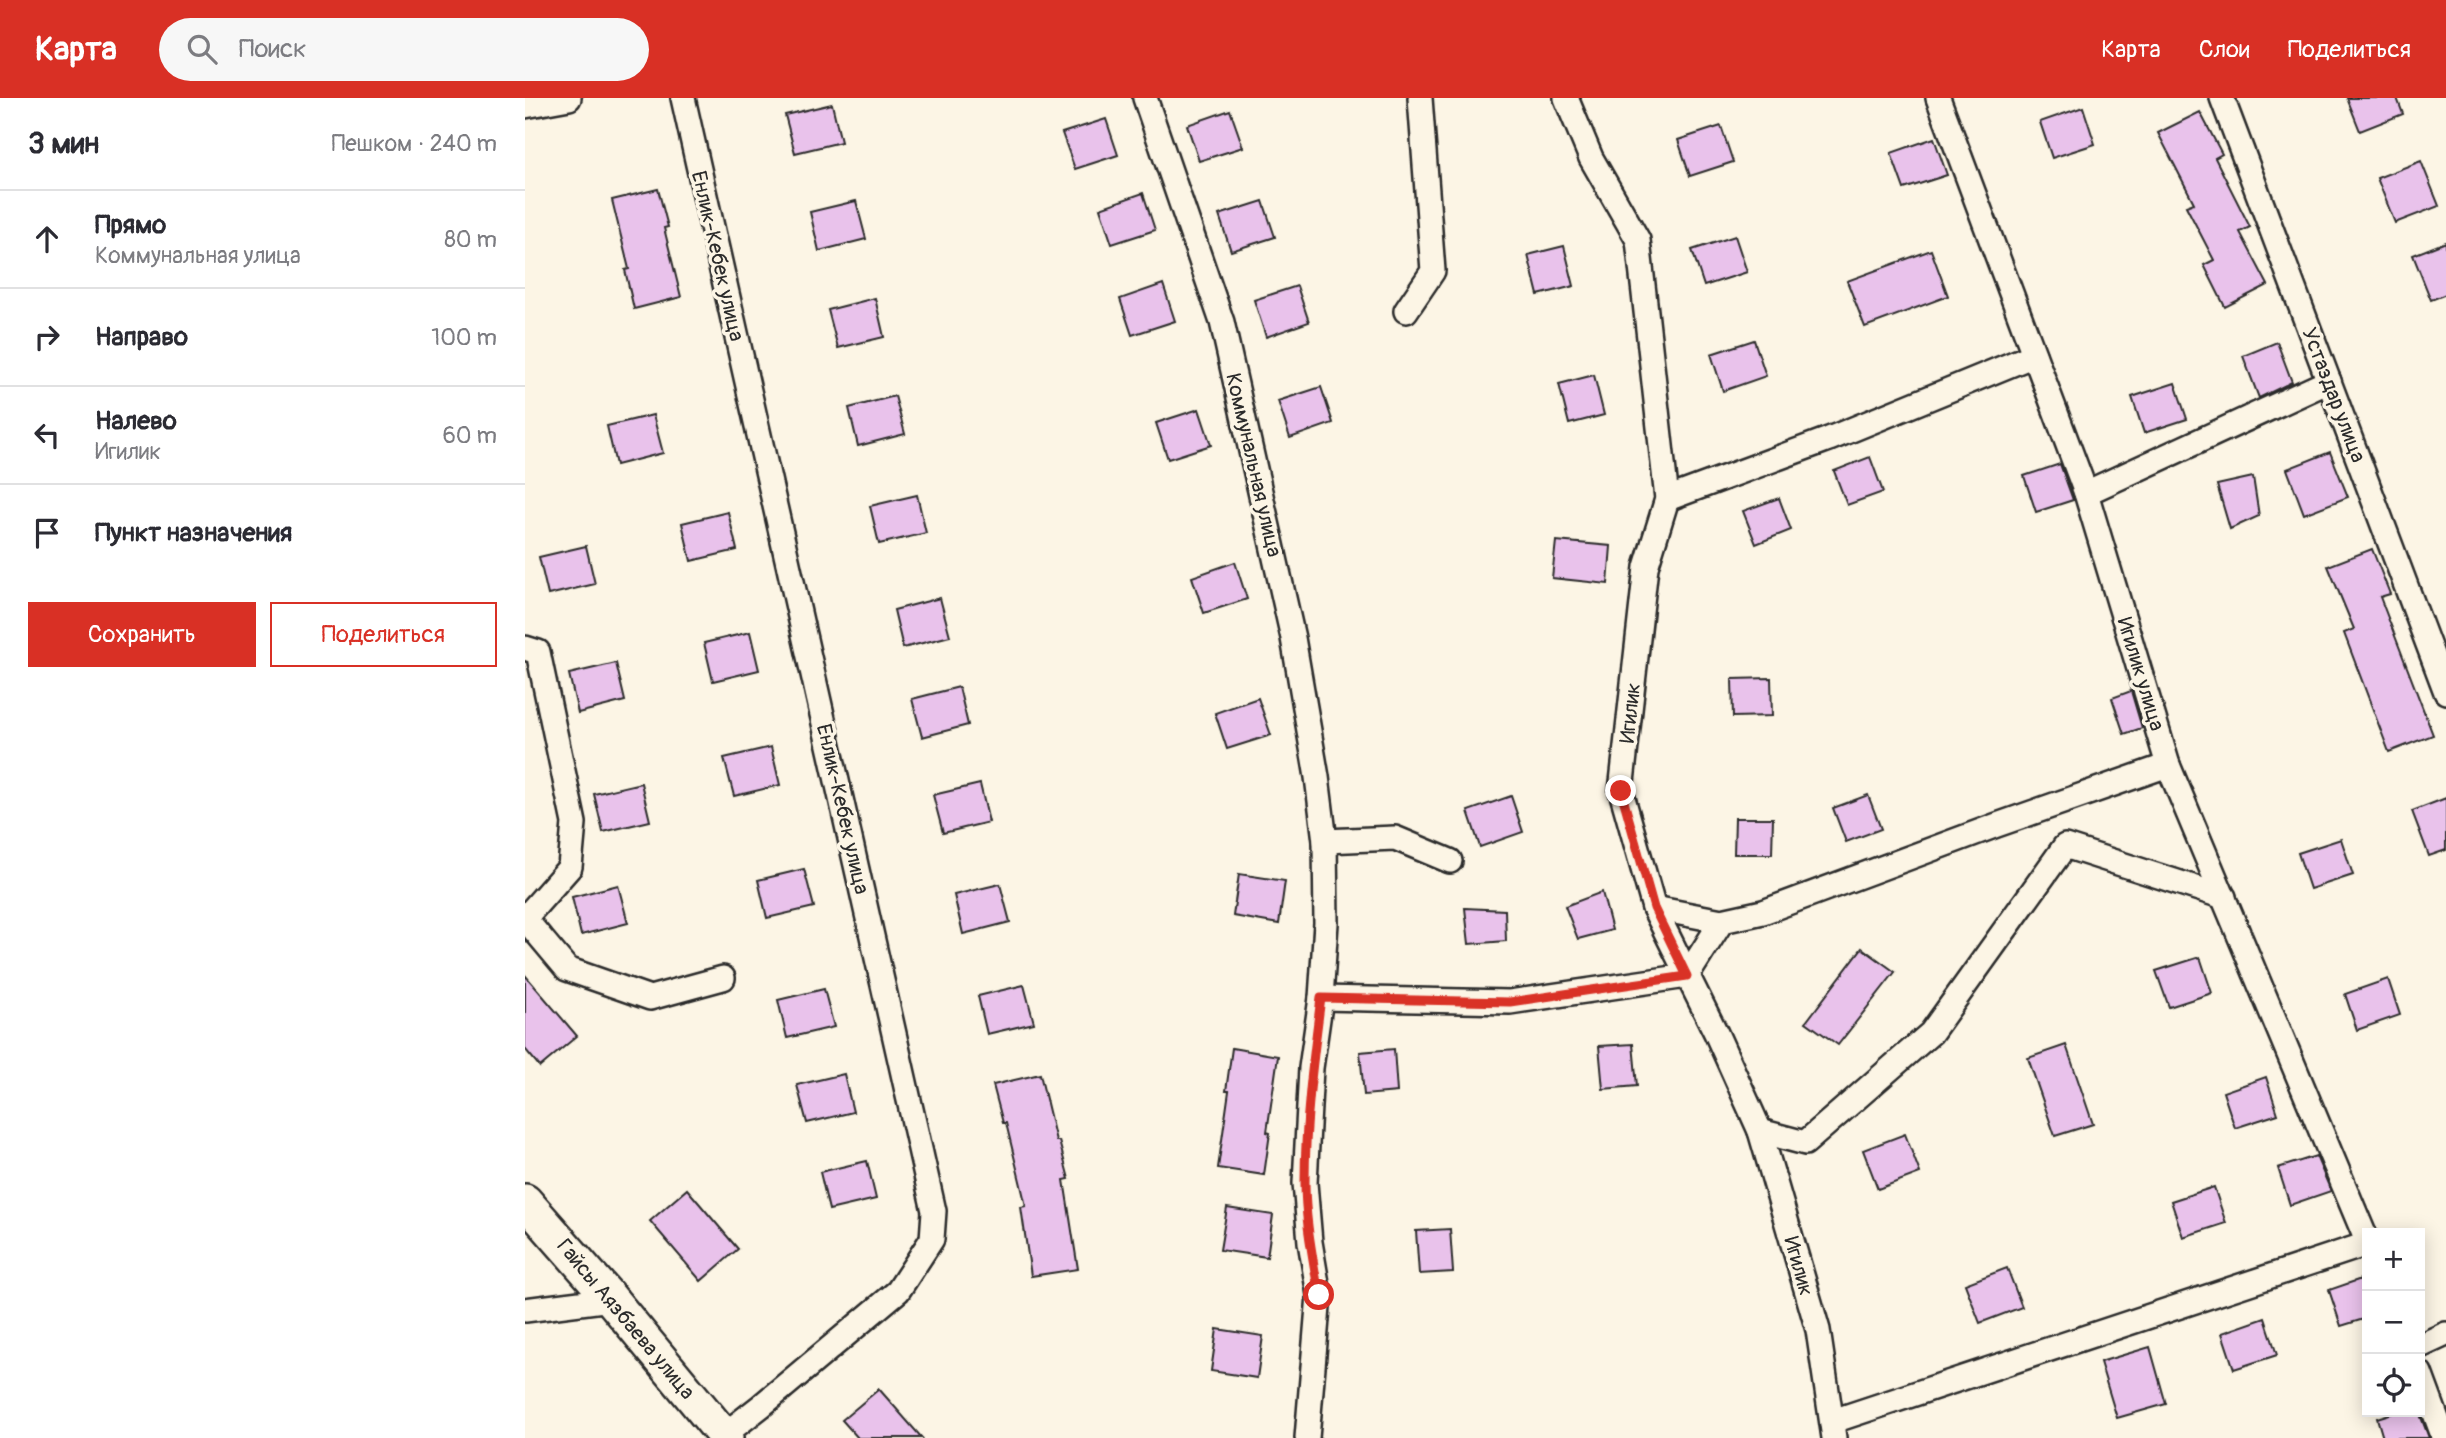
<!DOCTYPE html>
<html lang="ru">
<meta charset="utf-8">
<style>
:root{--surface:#fff;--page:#f7f7f7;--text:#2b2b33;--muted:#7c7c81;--line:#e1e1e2;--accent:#d93025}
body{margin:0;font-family:Pangolin,sans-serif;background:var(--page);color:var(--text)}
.controls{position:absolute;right:21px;bottom:21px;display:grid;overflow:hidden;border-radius:0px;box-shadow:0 4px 18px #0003}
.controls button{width:63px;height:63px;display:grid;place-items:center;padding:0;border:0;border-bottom:2px solid var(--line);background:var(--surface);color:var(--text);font:35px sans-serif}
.stop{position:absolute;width:21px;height:21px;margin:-16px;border:5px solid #d93025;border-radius:50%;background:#fff}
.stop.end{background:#d93025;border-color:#fff;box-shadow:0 2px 7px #0008}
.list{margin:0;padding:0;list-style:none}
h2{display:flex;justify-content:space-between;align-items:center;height:91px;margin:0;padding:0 28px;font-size:30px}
h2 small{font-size:23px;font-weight:400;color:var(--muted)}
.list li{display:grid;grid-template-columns:46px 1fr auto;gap:21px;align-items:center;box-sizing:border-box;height:98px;padding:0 28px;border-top:2px solid var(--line)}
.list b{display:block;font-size:26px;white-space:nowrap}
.list p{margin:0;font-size:23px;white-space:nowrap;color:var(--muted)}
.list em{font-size:23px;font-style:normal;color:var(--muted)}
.actions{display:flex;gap:14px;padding:21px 28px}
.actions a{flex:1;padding:16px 0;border:2px solid var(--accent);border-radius:0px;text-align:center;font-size:24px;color:var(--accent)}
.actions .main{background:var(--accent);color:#fff}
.icon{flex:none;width:38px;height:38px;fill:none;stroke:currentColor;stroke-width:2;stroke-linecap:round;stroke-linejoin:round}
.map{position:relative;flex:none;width:1921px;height:1340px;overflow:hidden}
header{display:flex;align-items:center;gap:42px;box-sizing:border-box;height:98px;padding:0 35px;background:var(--accent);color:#fff}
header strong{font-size:33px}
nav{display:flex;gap:38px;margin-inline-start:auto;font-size:24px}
.search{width:490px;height:63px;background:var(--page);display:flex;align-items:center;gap:18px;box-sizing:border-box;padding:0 24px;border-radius:38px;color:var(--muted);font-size:26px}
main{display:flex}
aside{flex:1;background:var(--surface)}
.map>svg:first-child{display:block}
</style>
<header>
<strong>Карта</strong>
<div class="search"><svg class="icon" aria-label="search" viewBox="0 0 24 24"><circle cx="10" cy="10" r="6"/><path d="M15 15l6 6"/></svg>Поиск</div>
<nav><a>Карта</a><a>Слои</a><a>Поделиться</a></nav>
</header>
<main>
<aside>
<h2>3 мин<small>Пешком · 240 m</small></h2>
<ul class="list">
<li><svg class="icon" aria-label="ahead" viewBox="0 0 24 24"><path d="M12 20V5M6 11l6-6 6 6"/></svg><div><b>Прямо</b><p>Коммунальная улица</p></div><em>80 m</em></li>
<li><svg class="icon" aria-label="right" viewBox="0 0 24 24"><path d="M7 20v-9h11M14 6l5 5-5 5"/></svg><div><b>Направо</b></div><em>100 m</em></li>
<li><svg class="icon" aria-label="left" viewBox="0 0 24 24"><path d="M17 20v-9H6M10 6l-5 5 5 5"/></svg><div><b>Налево</b><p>Игилик</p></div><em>60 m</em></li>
<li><svg class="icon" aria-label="arrive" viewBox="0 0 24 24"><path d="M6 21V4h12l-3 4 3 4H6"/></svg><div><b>Пункт назначения</b></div></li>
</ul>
<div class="actions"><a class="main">Сохранить</a><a>Поделиться</a></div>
</aside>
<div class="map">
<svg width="1921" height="1340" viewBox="0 0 1921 1340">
<rect width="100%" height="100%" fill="#fcf5e5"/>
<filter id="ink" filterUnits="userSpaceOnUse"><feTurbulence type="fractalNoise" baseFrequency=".0143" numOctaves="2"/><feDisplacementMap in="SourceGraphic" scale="14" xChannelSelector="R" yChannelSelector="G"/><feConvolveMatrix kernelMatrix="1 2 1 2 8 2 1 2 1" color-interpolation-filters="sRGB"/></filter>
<g filter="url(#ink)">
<!-- building -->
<g fill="#e9c2eb" stroke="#2b2b2b" stroke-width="2">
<path d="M 1822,0 L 1872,0 L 1878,16 L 1835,33 Z"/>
<path d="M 307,6 L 316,44 L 270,55 L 260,17 Z"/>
<path d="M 1558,9 L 1570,46 L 1527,60 L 1515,24 Z"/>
<path d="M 705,12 L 718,49 L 674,63 L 662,27 Z"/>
<path d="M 1675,14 L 1697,56 L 1690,60 L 1725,129 L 1715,134 L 1743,187 L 1700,209 L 1679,167 L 1689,162 L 1661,108 L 1669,105 L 1633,35 Z"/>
<path d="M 581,21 L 593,57 L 550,71 L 537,35 Z"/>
<path d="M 1196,28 L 1208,64 L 1165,78 L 1153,42 Z"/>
<path d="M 1409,40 L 1422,77 L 1379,91 L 1366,55 Z"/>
<path d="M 1896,63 L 1914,108 L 1870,125 L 1852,80 Z"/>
<path d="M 133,91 L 143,129 L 139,130 L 156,199 L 109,211 L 100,172 L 104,171 L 87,102 Z"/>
<path d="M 618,95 L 630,132 L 587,146 L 575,110 Z"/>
<path d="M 331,103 L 341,141 L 294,153 L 285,114 Z"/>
<path d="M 738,103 L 750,139 L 706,153 L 694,117 Z"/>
<path d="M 1210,138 L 1222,174 L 1179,188 L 1167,152 Z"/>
<path d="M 1921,144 L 1921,196 L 1906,202 L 1888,157 Z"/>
<path d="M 1039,148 L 1049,188 L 1013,197 L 1003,157 Z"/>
<path d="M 1406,152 L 1423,198 L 1340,229 L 1322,183 Z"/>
<path d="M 638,186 L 650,223 L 607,237 L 595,201 Z"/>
<path d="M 772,188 L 784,224 L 741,239 L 729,202 Z"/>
<path d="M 350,200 L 359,239 L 313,250 L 303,212 Z"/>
<path d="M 1229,242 L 1241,278 L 1198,293 L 1186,256 Z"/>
<path d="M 1752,244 L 1767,284 L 1734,300 L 1718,258 Z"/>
<path d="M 1069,277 L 1079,317 L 1044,326 L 1034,286 Z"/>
<path d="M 1650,285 L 1662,321 L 1619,335 L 1607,299 Z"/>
<path d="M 796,289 L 808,325 L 765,340 L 753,303 Z"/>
<path d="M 370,298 L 380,336 L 333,348 L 324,310 Z"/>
<path d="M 674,311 L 686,347 L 643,361 L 631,325 Z"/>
<path d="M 128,317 L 138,355 L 91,367 L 82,328 Z"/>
<path d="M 1805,354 L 1823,399 L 1779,416 L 1762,371 Z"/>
<path d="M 1345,359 L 1358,394 L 1322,407 L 1309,373 Z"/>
<path d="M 1535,366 L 1548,402 L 1511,414 L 1499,378 Z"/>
<path d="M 1728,379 L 1734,418 L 1705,431 L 1692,387 Z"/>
<path d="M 392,397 L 401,435 L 354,446 L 345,408 Z"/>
<path d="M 1254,400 L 1266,432 L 1231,446 L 1218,413 Z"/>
<path d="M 203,414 L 212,452 L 166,463 L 157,425 Z"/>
<path d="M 1031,443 L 1086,448 L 1083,486 L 1027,480 Z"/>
<path d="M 61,448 L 70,486 L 23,497 L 14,459 Z"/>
<path d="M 1847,451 L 1865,496 L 1855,499 L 1908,637 L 1864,654 L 1819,535 L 1829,531 L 1803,468 Z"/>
<path d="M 710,464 L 722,501 L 679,515 L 667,479 Z"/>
<path d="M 415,500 L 425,538 L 378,550 L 369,512 Z"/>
<path d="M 225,534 L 234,572 L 188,583 L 179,545 Z"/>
<path d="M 91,565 L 100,603 L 53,615 L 44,576 Z"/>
<path d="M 1246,580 L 1247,618 L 1208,619 L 1207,581 Z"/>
<path d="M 434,589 L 443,627 L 397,639 L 387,601 Z"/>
<path d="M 1606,593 L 1617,630 L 1599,636 L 1587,600 Z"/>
<path d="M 733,600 L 746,637 L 702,651 L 690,615 Z"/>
<path d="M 246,649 L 255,687 L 209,698 L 199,660 Z"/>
<path d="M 116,685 L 125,723 L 78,734 L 69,696 Z"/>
<path d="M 455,686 L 464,724 L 418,735 L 408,697 Z"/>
<path d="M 1343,697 L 1356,731 L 1321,744 L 1308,710 Z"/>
<path d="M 986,698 L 998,734 L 955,749 L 943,713 Z"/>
<path d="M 1921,700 L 1921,752 L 1904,758 L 1887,713 Z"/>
<path d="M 1210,720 L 1248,720 L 1247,756 L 1209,756 Z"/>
<path d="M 1816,741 L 1828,777 L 1785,791 L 1773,755 Z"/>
<path d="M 279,771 L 289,809 L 242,820 L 233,782 Z"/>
<path d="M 714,776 L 760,783 L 754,826 L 708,818 Z"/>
<path d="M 475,786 L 485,824 L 438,836 L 429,797 Z"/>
<path d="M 93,787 L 103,825 L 56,837 L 47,799 Z"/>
<path d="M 1077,794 L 1087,832 L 1053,841 L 1040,808 Z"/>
<path d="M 940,810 L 980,812 L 981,843 L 944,846 Z"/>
<path d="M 1337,850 L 1370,874 L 1313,947 L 1281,924 Z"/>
<path d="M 1675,859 L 1687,895 L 1644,909 L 1631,873 Z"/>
<path d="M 0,877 L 52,938 L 15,969 L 0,951 Z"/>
<path d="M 1863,881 L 1875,917 L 1832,932 L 1820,896 Z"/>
<path d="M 499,887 L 509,925 L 462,936 L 453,898 Z"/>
<path d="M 299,891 L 309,929 L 262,940 L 253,902 Z"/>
<path d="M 1108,946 L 1112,988 L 1078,991 L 1074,948 Z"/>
<path d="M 1541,947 L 1568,1026 L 1530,1038 L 1503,960 Z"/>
<path d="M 707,950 L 753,958 L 742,1034 L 745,1035 L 739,1077 L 693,1070 L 704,993 L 701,993 Z"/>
<path d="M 869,951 L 872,994 L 839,997 L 835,954 Z"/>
<path d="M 319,976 L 328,1014 L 282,1025 L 272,987 Z"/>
<path d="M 515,976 L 531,1043 L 534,1043 L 544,1081 L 539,1082 L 553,1171 L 506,1178 L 496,1109 L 501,1108 L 481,1025 L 478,1025 L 468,987 Z"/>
<path d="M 1741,979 L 1753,1016 L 1710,1030 L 1698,994 Z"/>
<path d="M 1380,1036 L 1395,1075 L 1353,1091 L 1338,1052 Z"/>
<path d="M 1791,1058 L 1806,1093 L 1765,1107 L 1753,1070 Z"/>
<path d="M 342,1063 L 351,1101 L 304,1112 L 295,1074 Z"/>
<path d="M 1689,1089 L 1701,1125 L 1658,1139 L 1646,1103 Z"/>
<path d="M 162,1091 L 213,1151 L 176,1183 L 125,1123 Z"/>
<path d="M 702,1110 L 748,1117 L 742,1159 L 695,1152 Z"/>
<path d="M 925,1131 L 928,1174 L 894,1176 L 891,1133 Z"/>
<path d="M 1482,1170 L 1497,1209 L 1455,1225 L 1440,1186 Z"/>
<path d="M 1842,1179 L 1842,1220 L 1816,1228 L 1804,1192 Z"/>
<path d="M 1740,1220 L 1752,1257 L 1709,1271 L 1697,1235 Z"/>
<path d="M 692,1231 L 738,1238 L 732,1280 L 686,1273 Z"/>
<path d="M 1625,1249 L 1641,1306 L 1592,1320 L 1575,1264 Z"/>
<path d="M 354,1291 L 397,1340 L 333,1340 L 317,1322 Z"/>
<path d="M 1871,1314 L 1894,1314 L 1904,1340 L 1858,1340 L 1852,1320 Z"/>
</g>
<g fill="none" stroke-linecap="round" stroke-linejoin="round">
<defs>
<g id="minor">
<path d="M 158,0 L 409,1113 L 407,1141 L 373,1193 L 236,1308 L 195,1340"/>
<path d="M 620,0 L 697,224 L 768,540 L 792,679 L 800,743 L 801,825 L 796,900 L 786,970 L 780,1085 L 785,1144 L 794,1197 L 782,1340"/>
<path d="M 1041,0 L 1066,60 L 1113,142 L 1142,401 L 1121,469 L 1096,693 L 1129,810 L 1191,935 L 1235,1033 L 1293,1232 L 1309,1340"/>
<path d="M 1413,0 L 1561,395 L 1643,667 L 1842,1143"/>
<path d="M 1697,0 L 1921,594"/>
<path d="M 0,8 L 44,0"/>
<path d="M 881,213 L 908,173 L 895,0"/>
<path d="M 1561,395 L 1804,283"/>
<path d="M 1142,401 L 1304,341 L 1509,257"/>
<path d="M 0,550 L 13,554 L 49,725 L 45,769 L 0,820"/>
<path d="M 800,743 L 870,740 L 925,763"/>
<path d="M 1129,810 L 1197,823 L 1238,814 L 1472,727 L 1643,667"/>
<path d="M 0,821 L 42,871 L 125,900 L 198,880"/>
<path d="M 796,900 L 985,904 L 1162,878 L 1197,823"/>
<path d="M 1235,1033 L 1280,1045 L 1406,935 L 1540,748 L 1699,799"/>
<path d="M 0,1212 L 86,1201"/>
<path d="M 1895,1248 L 1921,1236"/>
<path d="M 1895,1275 L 1919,1340"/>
<path d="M 1308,1323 L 1842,1146"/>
</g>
<path id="highway" d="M 0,1103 L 86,1201 L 201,1340"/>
</defs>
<!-- minor casing -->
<use href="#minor" stroke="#2b2b2b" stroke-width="28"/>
<!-- highway casing -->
<use href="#highway" stroke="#2b2b2b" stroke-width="38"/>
<!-- minor -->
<use href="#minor" stroke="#fcf5e5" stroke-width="23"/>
<!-- highway -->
<use href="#highway" stroke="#fcf5e5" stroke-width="33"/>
</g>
</g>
<g fill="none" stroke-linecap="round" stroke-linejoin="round" filter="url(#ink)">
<!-- route -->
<path stroke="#d93025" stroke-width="9" d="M 794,1197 C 788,1160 780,1122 780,1084 C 780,1023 788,961 796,900 L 985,904 L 1162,878 L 1129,810 L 1096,693"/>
</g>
<g text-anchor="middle" stroke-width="7" stroke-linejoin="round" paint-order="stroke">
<!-- street labels -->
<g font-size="21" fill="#2b2b2b" stroke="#fcf5e5">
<text transform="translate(193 158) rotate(77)" y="7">Енлик-Кебек улица</text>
<text transform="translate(1809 297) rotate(69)" y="7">Устаздар улица</text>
<text transform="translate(729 367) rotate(77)" y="7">Коммунальная улица</text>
<text transform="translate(1616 576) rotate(73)" y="7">Игилик улица</text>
<text transform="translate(1105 615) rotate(-84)" y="7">Игилик</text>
<text transform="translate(318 711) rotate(77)" y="7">Енлик-Кебек улица</text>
<text transform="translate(1274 1168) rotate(74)" y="7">Игилик</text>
<text transform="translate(101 1221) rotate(50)" y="7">Гайсы Аязбаева улица</text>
</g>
</g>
</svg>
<div class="controls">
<button>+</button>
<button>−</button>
<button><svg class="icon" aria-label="locate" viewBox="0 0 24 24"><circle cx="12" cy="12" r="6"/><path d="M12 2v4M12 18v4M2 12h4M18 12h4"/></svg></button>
</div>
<div class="stop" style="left:794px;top:1197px"></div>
<div class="stop end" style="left:1096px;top:693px"></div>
</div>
</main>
